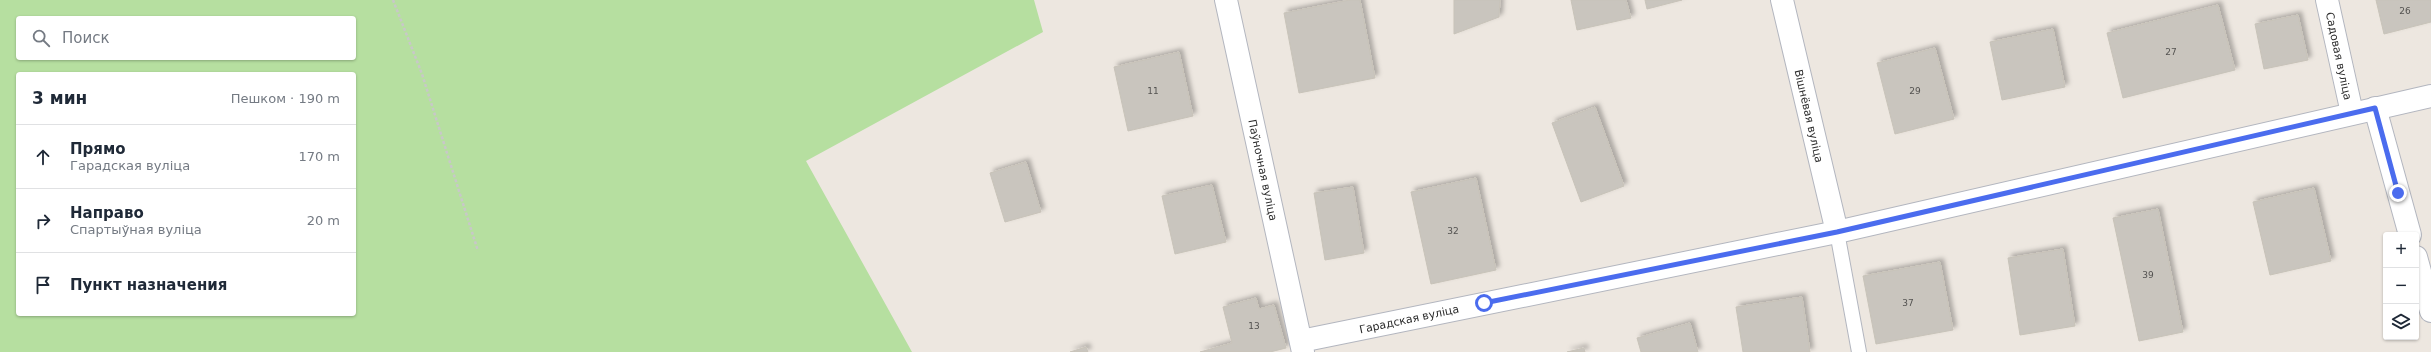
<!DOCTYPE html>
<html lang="ru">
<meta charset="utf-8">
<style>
:root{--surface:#fff;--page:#f6f6f7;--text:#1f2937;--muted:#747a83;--line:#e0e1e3}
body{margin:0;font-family:"DejaVu Sans",sans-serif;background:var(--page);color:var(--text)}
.controls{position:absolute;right:12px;bottom:12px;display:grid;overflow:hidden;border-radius:4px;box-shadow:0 1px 3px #0004}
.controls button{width:36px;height:36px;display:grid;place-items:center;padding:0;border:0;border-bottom:1px solid var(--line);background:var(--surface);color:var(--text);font:20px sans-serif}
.stop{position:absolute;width:12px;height:12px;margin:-9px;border:3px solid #4b6cee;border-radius:50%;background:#fff}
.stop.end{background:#4b6cee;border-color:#fff;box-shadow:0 1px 4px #0008}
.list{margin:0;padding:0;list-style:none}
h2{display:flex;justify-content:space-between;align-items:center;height:52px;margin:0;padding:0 16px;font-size:17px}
h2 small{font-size:13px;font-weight:400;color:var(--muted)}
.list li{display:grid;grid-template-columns:26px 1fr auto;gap:12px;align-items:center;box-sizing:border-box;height:64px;padding:0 16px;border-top:1px solid var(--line)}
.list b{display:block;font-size:15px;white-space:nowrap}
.list p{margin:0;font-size:13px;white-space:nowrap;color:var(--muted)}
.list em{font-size:13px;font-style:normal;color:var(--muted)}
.icon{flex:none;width:22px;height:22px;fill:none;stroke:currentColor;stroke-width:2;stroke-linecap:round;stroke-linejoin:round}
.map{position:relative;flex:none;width:2431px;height:352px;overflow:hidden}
.search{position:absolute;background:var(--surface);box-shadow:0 1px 3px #0004;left:16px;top:16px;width:340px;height:44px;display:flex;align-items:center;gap:10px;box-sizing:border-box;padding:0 14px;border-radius:4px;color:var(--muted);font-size:15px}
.panel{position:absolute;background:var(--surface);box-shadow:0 1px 3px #0004;left:16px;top:72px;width:340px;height:244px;border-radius:4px}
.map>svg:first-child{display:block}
</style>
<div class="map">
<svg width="2431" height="352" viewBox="0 0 2431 352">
<defs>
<filter id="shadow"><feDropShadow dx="3.5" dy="-3.5" stdDeviation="2" flood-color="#0004"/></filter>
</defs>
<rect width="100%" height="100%" fill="#ede7e0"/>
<!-- green -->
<path fill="#b6dfa0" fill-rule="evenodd" d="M 0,0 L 1034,0 L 1043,32 L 806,161 L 912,352 L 0,352 ZM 18,18 L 354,18 L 354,58 L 18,58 ZM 18,74 L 354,74 L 354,314 L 18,314 Z"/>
<!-- building -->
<g fill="#c9c5be" stroke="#c8c3b9" filter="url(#shadow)">
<path d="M 1350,0 L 1360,0 L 1375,78 L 1299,93 L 1284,13 Z"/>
<path d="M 1454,0 L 1500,0 L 1499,17 L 1454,34 Z"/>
<path d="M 1571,0 L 1626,0 L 1631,18 L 1577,30 Z"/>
<path d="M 1645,0 L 1682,0 L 1647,9 Z"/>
<path d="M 2376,0 L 2431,0 L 2431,22 L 2384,34 Z"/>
<path d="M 2218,5 L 2235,70 L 2123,98 L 2107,33 Z"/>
<path d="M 2298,15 L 2308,60 L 2264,69 L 2255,24 Z"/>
<path d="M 2053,29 L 2065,87 L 2002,100 L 1990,42 Z"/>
<path d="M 1935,48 L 1954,119 L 1895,134 L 1877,63 Z"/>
<path d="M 1179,52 L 1193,116 L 1128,131 L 1114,67 Z"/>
<path d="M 1595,107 L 1624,186 L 1581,202 L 1552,123 Z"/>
<path d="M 1026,162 L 1041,212 L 1005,222 L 990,173 Z"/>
<path d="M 1476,178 L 1496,270 L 1431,284 L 1411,192 Z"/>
<path d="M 1212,185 L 1226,242 L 1175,254 L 1162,196 Z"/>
<path d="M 1353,187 L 1364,253 L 1325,260 L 1314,193 Z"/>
<path d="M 2314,188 L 2331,261 L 2270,275 L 2253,202 Z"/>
<path d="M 2158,209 L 2183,332 L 2139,341 L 2113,218 Z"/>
<path d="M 2063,249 L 2075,326 L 2020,335 L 2008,258 Z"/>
<path d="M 1940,262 L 1953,330 L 1876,344 L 1863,276 Z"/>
<path d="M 1802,297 L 1810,352 L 1743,352 L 1736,307 Z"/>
<path d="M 1256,298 L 1259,309 L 1274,305 L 1286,348 L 1270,352 L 1200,352 L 1232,343 L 1223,307 Z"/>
<path d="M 1690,323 L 1698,352 L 1641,352 L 1637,338 Z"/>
<path d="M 1086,347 L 1088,352 L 1070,352 Z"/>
<path d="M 1584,348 L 1585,352 L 1567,352 Z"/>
</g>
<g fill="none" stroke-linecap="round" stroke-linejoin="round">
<defs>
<path id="service" d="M 1837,232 L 1859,352"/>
<g id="minor">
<path d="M 1226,0 L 1303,352"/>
<path d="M 1782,0 L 1837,232"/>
<path d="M 2327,0 L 2352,113"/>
<path d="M 2375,108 L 2410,235"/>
<path d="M 2416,257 L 2431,311"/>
<path d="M 1301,341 L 1837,232 L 2431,96"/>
</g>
</defs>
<!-- service casing -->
<use href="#service" stroke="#b3b6bf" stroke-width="16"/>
<!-- minor casing -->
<use href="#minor" stroke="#b3b6bf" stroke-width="24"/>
<!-- path -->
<path stroke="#c8c8c8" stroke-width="2.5" stroke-dasharray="3 2" stroke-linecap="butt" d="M 393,0 L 422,74 L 478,251"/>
<!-- service -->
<use href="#service" stroke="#fff" stroke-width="14"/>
<!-- minor -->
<use href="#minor" stroke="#fff" stroke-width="22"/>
</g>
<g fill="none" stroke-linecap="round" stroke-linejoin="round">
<!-- route -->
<path stroke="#4b6cee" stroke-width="5" d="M 1484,303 L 1837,232 L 2375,108 L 2398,193"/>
</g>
<g text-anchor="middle" stroke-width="3" stroke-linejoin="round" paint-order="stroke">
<!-- number labels -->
<g font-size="9" fill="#535250">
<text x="2405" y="14">26</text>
<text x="2171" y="55">27</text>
<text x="1153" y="94">11</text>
<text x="1915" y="94">29</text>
<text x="1453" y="234">32</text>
<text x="2148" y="278">39</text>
<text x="1908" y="306">37</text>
<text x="1254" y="329">13</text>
</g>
<!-- street labels -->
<g font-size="11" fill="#2c2c2c" stroke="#fff">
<text transform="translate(2339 56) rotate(78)" y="4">Садовая вуліца</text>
<text transform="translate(1809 116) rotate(77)" y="4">Вішнёвая вуліца</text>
<text transform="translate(1263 170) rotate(78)" y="4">Паўночная вуліца</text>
<text transform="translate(1409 319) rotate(-12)" y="4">Гарадская вуліца</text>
</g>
</g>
</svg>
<div class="controls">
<button>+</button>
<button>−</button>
<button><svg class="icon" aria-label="layers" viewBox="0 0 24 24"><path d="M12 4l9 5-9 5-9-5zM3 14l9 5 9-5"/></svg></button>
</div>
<div class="stop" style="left:1484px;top:303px"></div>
<div class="stop end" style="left:2398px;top:193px"></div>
<div class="search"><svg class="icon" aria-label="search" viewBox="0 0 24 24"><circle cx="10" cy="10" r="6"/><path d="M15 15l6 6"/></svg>Поиск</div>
<section class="panel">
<h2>3 мин<small>Пешком · 190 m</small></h2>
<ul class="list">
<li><svg class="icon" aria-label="ahead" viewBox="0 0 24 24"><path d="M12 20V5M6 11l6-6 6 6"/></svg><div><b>Прямо</b><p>Гарадская вуліца</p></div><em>170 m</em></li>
<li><svg class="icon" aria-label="right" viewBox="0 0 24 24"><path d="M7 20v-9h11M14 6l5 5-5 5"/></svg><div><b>Направо</b><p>Спартыўная вуліца</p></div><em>20 m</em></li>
<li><svg class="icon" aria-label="arrive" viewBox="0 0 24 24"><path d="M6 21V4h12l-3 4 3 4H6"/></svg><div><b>Пункт назначения</b></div></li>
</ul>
</section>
</div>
